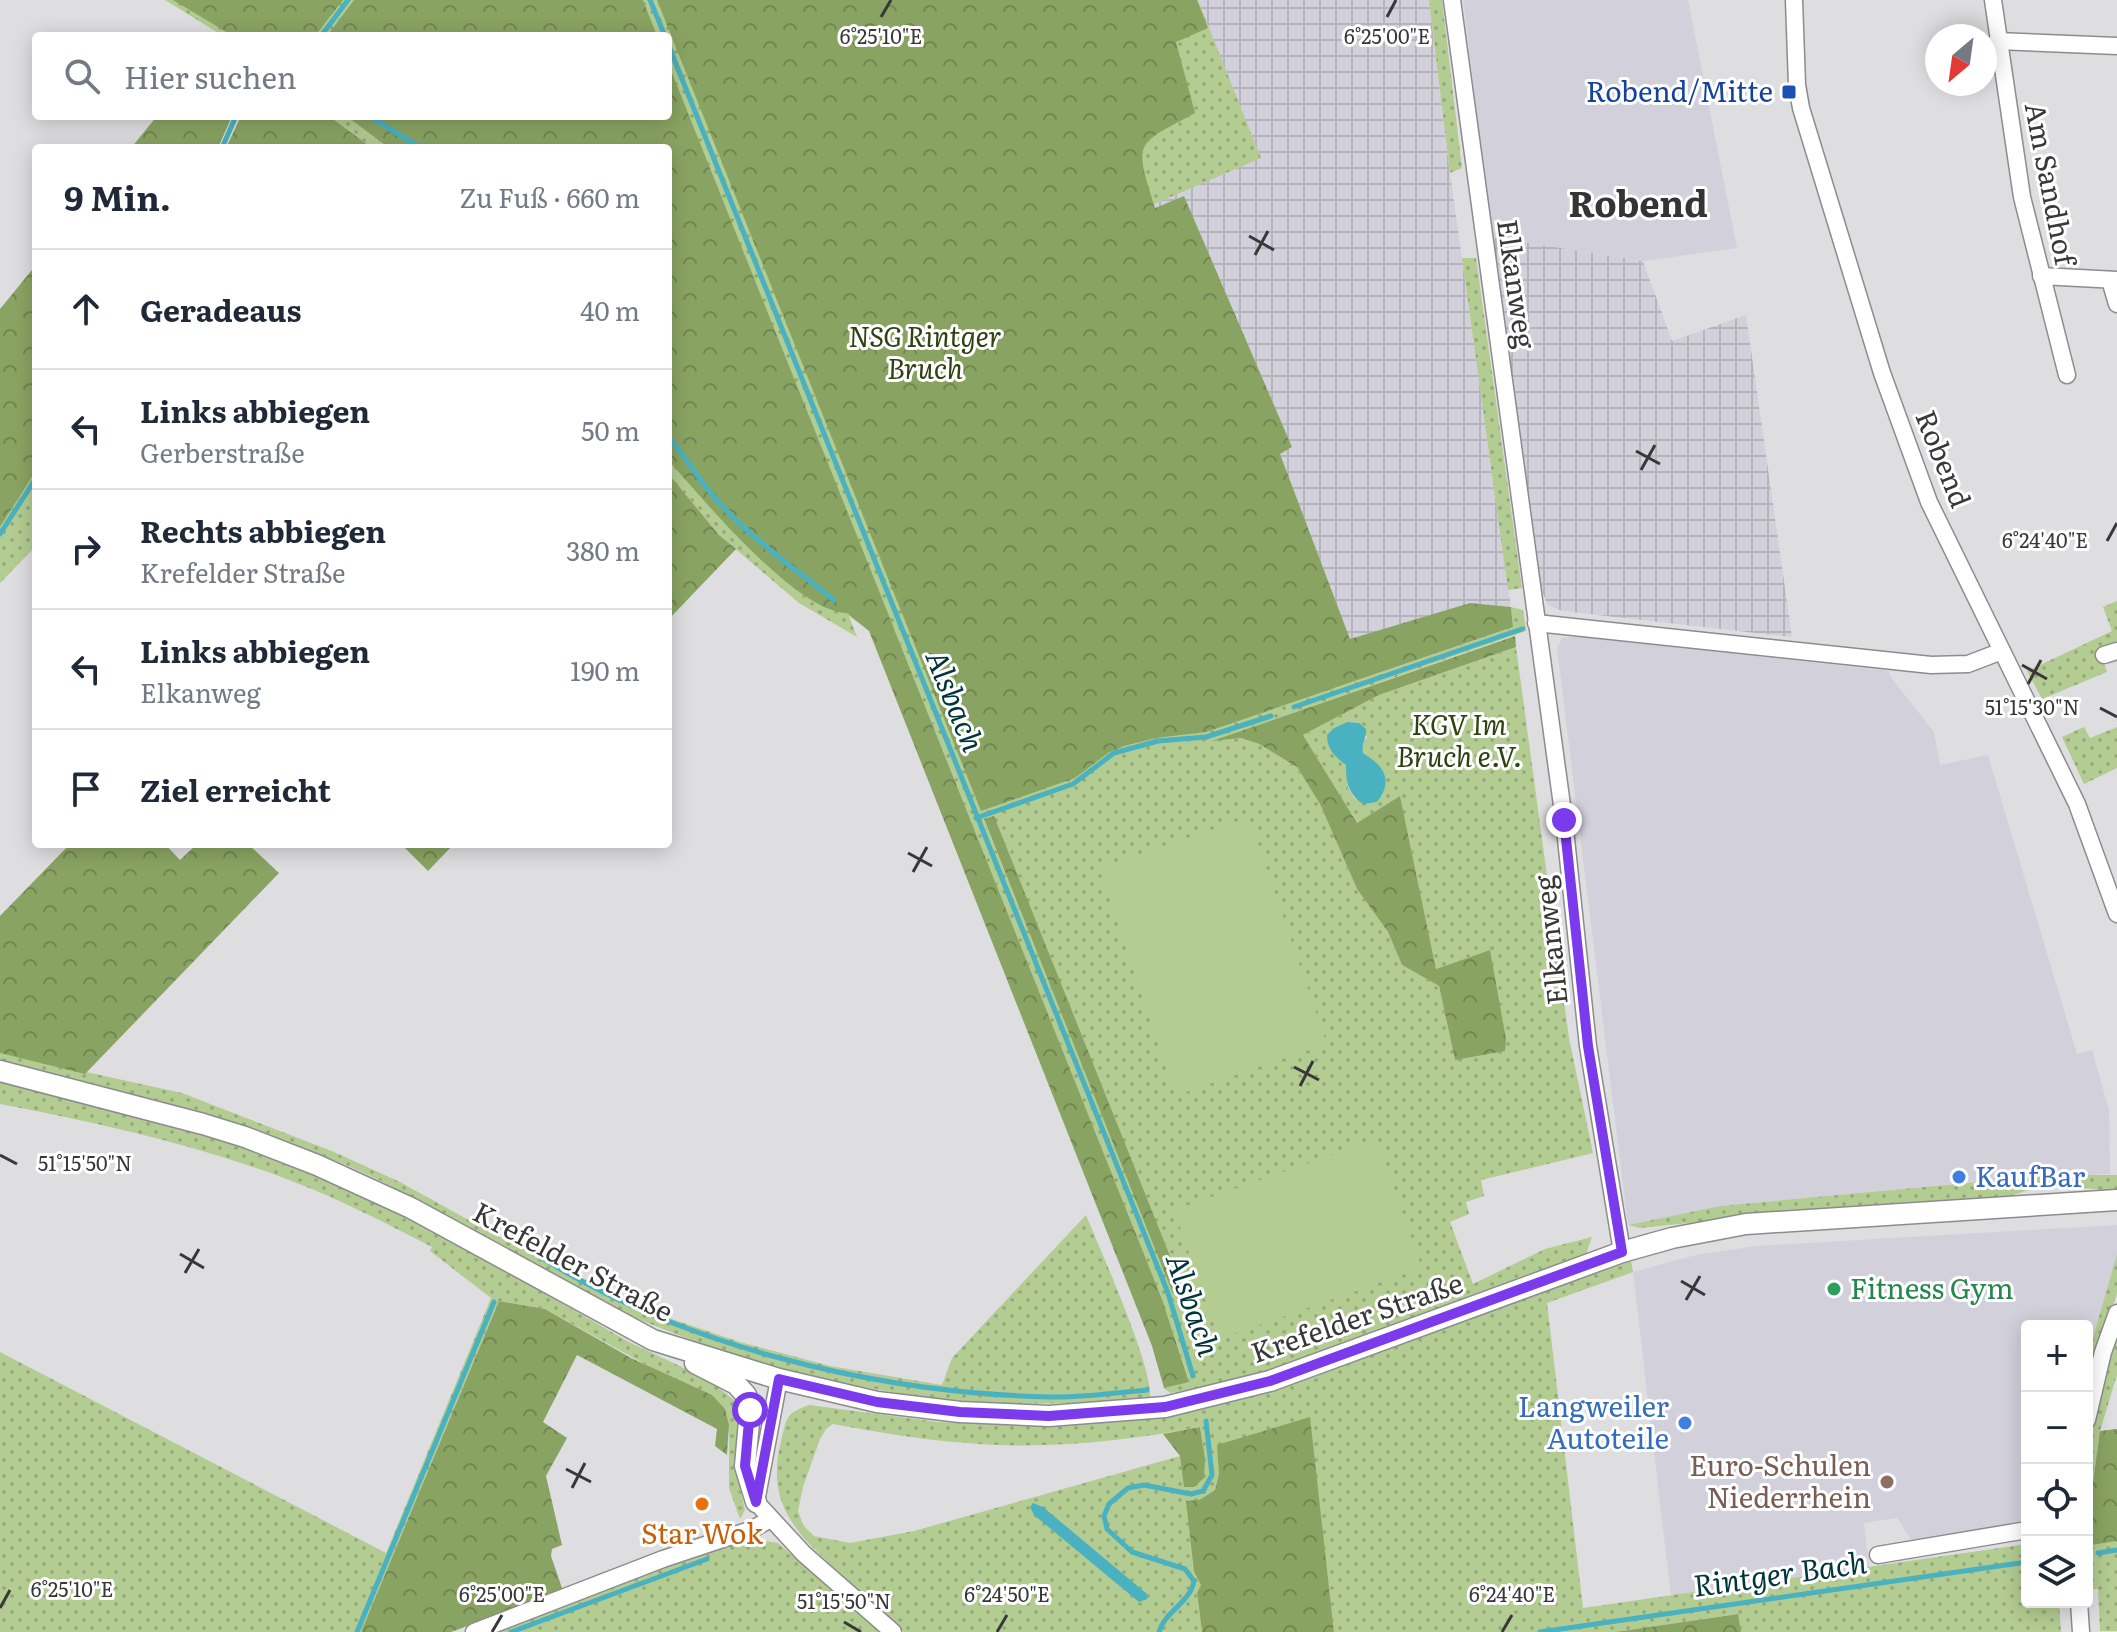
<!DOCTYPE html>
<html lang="de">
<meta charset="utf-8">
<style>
:root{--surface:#fff;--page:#f6f6f7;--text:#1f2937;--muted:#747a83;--line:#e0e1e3}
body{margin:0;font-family:Literata,serif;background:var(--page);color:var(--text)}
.controls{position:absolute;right:24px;bottom:24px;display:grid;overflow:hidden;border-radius:8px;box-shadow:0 4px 20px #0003}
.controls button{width:72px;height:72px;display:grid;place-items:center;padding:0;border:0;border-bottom:2px solid var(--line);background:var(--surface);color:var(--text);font:40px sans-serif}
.compass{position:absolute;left:1925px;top:24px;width:72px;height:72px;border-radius:50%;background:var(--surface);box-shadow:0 4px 20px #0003;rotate:209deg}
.stop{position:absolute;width:24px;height:24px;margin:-18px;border:6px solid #7c3aed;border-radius:50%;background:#fff}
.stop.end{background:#7c3aed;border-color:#fff;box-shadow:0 2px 8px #0008}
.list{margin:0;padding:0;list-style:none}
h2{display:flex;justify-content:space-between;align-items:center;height:104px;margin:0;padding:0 32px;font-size:34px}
h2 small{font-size:26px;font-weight:400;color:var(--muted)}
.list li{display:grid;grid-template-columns:52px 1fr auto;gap:24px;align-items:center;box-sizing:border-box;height:120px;padding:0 32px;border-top:2px solid var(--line)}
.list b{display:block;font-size:30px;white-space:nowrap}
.list p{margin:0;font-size:26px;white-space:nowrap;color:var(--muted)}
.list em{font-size:26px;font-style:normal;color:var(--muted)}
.icon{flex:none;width:44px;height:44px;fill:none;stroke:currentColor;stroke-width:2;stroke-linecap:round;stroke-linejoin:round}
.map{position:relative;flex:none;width:2117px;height:1632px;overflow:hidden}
.search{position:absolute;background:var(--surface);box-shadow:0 4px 20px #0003;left:32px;top:32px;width:640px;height:88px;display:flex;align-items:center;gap:20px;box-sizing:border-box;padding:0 28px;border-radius:8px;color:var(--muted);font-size:30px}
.panel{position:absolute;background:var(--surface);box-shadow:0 4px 20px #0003;left:32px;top:144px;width:640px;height:704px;border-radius:8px}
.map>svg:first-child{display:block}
</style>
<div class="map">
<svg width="2117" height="1632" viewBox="0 0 2117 1632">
<defs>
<pattern id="industrial-grid" width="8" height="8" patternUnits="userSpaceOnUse" patternTransform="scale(2)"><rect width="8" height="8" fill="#d2d1db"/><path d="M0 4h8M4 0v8" fill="none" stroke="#b5b4bd"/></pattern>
<pattern id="green-dots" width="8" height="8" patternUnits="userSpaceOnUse" patternTransform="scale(2)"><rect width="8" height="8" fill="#b3cc92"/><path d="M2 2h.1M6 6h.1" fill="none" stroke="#93a778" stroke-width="1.8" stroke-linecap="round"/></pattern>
<pattern id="forest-crowns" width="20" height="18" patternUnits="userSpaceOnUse" patternTransform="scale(2)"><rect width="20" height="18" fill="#89a462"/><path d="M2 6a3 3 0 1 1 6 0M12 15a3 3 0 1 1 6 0" fill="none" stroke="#718752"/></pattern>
</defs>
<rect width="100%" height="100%" fill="#dedee0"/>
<!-- built -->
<g fill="#d2d1db">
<path d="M 1463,0 L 1688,0 L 1737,248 L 1643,261 L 1491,237 Z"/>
<path d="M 1580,636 L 1889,671 L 1889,675 L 1934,732 L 1940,765 L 1988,755 L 2077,1054 L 2092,1050 L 2109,1110 L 2110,1174 L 2014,1178 L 1720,1206 L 1628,1225 L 1557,648 L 1562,638 Z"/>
<path d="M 2117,1225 L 2117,1254 L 2087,1358 L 2087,1326 L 2027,1326 L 2027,1524 L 1912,1541 L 1897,1518 L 1864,1523 L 1869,1568 L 1671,1597 L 1633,1272 L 1696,1255 L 1756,1246 Z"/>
</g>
<!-- industrial -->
<g fill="url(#industrial-grid)">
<path d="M 1197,0 L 1429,0 L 1450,173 L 1511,607 L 1470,603 L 1350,640 L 1279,453 L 1292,447 L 1184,197 L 1155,208 L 1142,162 Z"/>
<path d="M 1491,237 L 1643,261 L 1672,341 L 1746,315 L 1792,637 L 1562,611 L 1548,605 L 1542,592 Z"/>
</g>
<!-- green -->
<g fill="url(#green-dots)" fill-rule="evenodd">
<path d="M 165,0 L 1198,0 L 1261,158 L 1145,208 L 1335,688 L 1513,627 L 1511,607 L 1523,610 L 1526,631 L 1216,740 L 1241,738 L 1259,744 L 1297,767 L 1320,804 L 1357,889 L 1388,932 L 1402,965 L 1439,986 L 1455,1060 L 1490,950 L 1436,969 L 1400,797 L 1357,823 L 1303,735 L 1379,695 L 1516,647 L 1569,1038 L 1593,1153 L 1481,1180 L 1484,1196 L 1466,1202 L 1469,1214 L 1450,1222 L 1473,1284 L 1545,1249 L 1592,1237 L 1586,1254 C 1450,1307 1315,1370 1170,1393 L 1164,1388 L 1189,1381 L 1162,1299 L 894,628 L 868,630 L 849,616 L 857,637 L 799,603 L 719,535 L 668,473 L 668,460 L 731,529 L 668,450 L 668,148 L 417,148 L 365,116 L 668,116 L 668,36 L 223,36 ZM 1347,722 L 1359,723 L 1367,737 L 1361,748 L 1363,753 L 1368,756 L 1355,799 L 1348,788 L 1346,765 L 1334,728 ZM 994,816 L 1174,1294 L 984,820 Z"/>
<path d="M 1429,0 L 1442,0 L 1462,168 L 1450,173 Z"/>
<path d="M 329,116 L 346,116 L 389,148 L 372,148 Z"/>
<path d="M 1462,258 L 1476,258 L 1522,588 L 1508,590 Z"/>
<path d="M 36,471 L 36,546 L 0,583 L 0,527 Z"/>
<path d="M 2117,601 L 2117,644 L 2100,650 L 2107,672 L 2042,699 L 2027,671 L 2112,631 L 2103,607 Z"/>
<path d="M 2084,727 L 2090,738 L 2117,727 L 2117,768 L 2084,784 L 2062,737 Z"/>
<path d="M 0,1053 L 182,1093 L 334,1152 L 400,1182 L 501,1238 L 527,1245 L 570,1272 L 654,1313 L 740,1342 L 830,1366 L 942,1385 L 952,1358 L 1086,1215 C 1100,1250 1154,1368 1150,1399 C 1097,1402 1045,1405 992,1403 C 863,1397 714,1356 598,1301 C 507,1258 427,1197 334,1160 C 225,1118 112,1092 0,1062 Z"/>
<path d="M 0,1080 L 166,1122 L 298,1165 L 431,1228 L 629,1342 L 709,1380 L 734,1400 L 740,1419 L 738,1479 L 745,1510 L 740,1519 L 729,1488 L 729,1425 L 661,1373 L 545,1309 L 499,1301 L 361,1632 L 0,1632 L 0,1352 L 386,1553 L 491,1298 L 430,1251 L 432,1247 C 387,1224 342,1200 294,1182 C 199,1145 100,1123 0,1104 Z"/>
<path d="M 2052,1175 L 2117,1175 L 2117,1190 C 2099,1191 2083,1187 2065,1186 C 2042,1185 2022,1192 2002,1199 L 1787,1213 L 1640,1228 L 1628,1225 L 1720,1206 Z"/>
<path d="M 2117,1254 L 2117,1293 L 2087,1389 L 2087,1358 Z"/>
<path d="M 1631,1261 L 1633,1272 L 1547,1303 L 1583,1608 L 2027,1544 L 2027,1602 L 2059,1602 L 2061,1632 L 1741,1632 L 1737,1614 L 1615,1632 L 1334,1632 L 1309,1418 L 1219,1474 L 1215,1490 L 1199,1500 L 1201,1585 L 1197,1594 L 1202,1632 L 904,1632 C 883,1612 862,1593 840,1573 C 797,1534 765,1505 781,1441 C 787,1417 785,1414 809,1405 L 938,1422 L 1006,1425 L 1086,1423 L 1143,1418 L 1209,1406 L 1312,1378 L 1448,1323 ZM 833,1424 C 878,1432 922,1440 967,1443 C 1044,1450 1125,1441 1200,1427 L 1205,1459 L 1180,1456 L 914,1531 L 850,1543 L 814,1536 L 803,1525 L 798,1511 L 803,1487 L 820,1439 L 826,1429 Z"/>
<path d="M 2117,1335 L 2117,1375 L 2100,1431 L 2091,1497 L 2091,1544 L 2117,1541 L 2117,1631 L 2100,1631 L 2098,1589 L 2093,1589 L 2091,1562 L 2087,1562 L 2087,1466 L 2091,1423 Z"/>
<path d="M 752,1539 L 778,1543 L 881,1632 L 487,1632 L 666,1564 Z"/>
</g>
<!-- forest -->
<g fill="url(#forest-crowns)">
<path d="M 173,0 L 343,0 L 315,36 L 233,36 Z"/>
<path d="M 354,0 L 643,0 L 657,36 L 327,36 Z"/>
<path d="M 657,0 L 1197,0 L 1208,28 L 1176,42 L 1195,113 C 1134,146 1134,140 1155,208 L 1184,196 L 1292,447 L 1280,454 L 1350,639 L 1470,603 L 1511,607 L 1513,627 L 1206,732 L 1156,738 L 1124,746 L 1108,753 L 1075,778 L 981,811 Z"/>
<path d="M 668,63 L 1162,1299 L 1189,1382 L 1164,1388 L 1152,1346 L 869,631 L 847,613 C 797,613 702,498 668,460 L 668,439 L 683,455 L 709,493 L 737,522 L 834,601 L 835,599 C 794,565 748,533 713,493 C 697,474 686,452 668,434 L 668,148 L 424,148 L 372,116 L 668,116 Z"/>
<path d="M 157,116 L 232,116 L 218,148 L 131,148 Z"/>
<path d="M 241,116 L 329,116 L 372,148 L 226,148 Z"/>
<path d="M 346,116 L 365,116 L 417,148 L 389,148 Z"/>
<path d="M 36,265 L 36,471 L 0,527 L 0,309 Z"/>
<path d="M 668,473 L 719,535 L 736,549 L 668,620 Z"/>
<path d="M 1515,636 L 1516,647 L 1379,695 L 1303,735 L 1357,823 L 1400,796 L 1436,969 L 1490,950 L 1506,1039 L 1505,1051 L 1455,1060 L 1439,986 L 1402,965 L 1388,932 L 1357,889 L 1320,804 L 1297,767 L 1259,744 L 1241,738 L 1212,741 Z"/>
<path d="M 994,816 L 1184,1291 L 1173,1294 L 984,819 Z"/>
<path d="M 70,844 L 165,844 L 180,860 L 197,844 L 248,844 L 279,873 L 85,1074 L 0,1053 L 0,916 Z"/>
<path d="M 401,844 L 454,844 L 428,871 Z"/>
<path d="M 499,1301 L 545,1309 L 631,1358 L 712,1395 L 725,1409 L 729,1425 L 727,1455 L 715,1446 L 717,1429 L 577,1355 L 543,1422 L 567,1438 L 546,1476 L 562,1545 L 552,1549 L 551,1556 L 563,1591 L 451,1632 L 361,1632 Z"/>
<path d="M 1310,1417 L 1334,1632 L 1202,1632 L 1197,1593 L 1201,1585 L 1194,1571 L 1186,1501 L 1199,1500 L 1215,1490 L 1219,1474 L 1217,1445 Z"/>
<path d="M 1200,1427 L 1205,1459 L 1204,1478 L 1194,1487 L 1184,1487 L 1180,1456 L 1163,1434 Z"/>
<path d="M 2117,1429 L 2117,1541 L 2091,1545 L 2091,1497 L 2100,1431 Z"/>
<path d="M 1738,1614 L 1741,1632 L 1615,1632 Z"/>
</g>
<!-- pitch -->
<g fill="#b3cc92">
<path d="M 1249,817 L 1327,1044 L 1177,1095 L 1099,868 Z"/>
<path d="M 1377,1139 L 1422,1268 L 1219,1339 L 1174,1210 Z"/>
</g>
<!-- water -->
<g fill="#4ab1c0">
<path d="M 1347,722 L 1359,723 L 1366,729 C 1367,738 1361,744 1363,753 C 1384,766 1394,780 1377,802 L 1363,804 C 1348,793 1346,783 1346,765 C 1335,756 1327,750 1327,735 L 1334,728 Z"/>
<path d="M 1033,1503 L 1043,1507 L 1147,1594 L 1147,1599 L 1139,1602 L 1034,1515 L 1030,1507 Z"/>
</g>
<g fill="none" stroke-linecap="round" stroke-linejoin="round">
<!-- stream -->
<g stroke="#4ab1c0" stroke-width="5">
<path d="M 650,0 L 665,36"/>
<path d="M 321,36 L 348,0"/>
<path d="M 668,44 L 1168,1293 L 1193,1376"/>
<path d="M 369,116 L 421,148"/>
<path d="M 222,148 L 236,116"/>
<path d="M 668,437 C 684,454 695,474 710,492 C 744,534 792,566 834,600"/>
<path d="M 0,534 L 36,478"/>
<path d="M 1294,707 L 1522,629"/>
<path d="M 976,818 L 1073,784 L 1114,753 L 1158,741 L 1206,737 L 1271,716"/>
<path d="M 528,1249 C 673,1345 876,1393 1049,1397 C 1081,1398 1115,1393 1147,1390"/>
<path d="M 2098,1553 L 2117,1550"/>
<path d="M 357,1632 L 494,1302"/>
<path d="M 511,1632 L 707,1559"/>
<path d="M 1159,1632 C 1165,1611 1190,1603 1194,1581 L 1185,1569 L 1132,1552 L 1107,1529 L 1104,1516 L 1109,1504 L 1128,1488 L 1144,1485 L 1191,1494 L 1203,1491 L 1212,1475 L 1206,1421"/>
<path d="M 1540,1632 L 2027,1562"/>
</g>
<defs>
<g id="minor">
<path d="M 1452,0 L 1564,820 L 1588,1046 L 1622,1252"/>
<path d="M 1794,0 L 1797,85 L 1801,108 L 1882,373 L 1929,502 L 2077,804 L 2117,914"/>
<path d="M 1993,0 L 2022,197 L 2067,375"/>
<path d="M 1997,41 L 2117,46"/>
<path d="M 2041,276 L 2117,280"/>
<path d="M 2110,280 L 2117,304"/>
<path d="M 1536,623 L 1931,665 L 1968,664 L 2002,651"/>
<path d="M 2104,655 L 2117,651"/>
<path d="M 779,1379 L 756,1502 L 804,1554 L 893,1632"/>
<path d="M 2087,1420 L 2103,1352 L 2117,1313"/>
<path d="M 1878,1555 L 2027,1530"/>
<path d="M 2079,1602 L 2081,1632"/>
<path d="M 474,1632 L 663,1559 L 753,1529 L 770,1519"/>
</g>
<g id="major">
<path d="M 0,1071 L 203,1124 L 245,1137 L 317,1165 L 411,1208 L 653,1340 L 779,1379 L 877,1402 L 960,1412 L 1049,1416 L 1165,1407 L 1270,1381 L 1622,1252 L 1672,1238 L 1746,1224 L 2117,1200"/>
<path d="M 695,1363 L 736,1384 L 746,1395 L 750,1410 L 745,1466 L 756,1502"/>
</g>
</defs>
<!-- minor casing -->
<use href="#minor" stroke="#8c8c8e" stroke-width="19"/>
<!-- major casing -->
<use href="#major" stroke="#8c8c8e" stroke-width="23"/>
<!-- minor -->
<use href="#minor" stroke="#fff" stroke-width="16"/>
<!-- major -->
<use href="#major" stroke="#fff" stroke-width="20"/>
</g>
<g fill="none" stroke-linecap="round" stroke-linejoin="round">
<!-- route -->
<path stroke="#7c3aed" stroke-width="10" d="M 750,1410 L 745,1466 L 756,1502 L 779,1379 L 877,1402 L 960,1412 L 1049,1416 L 1165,1407 L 1270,1381 L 1622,1252 L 1588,1046 L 1564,820"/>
</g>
<!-- ticks -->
<path fill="none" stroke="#383839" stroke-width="3" d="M 881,17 L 891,0M 1387,17 L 1396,0M 1249,236 L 1274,250M 1255,255 L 1268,231M 1636,451 L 1660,464M 1641,470 L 1655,445M 2107,541 L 2117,523M 2022,665 L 2047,679M 2028,684 L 2041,660M 2100,708 L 2117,717M 908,853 L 932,866M 913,872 L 927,847M 1294,1067 L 1319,1080M 1300,1086 L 1313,1061M 0,1155 L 17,1164M 180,1254 L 204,1268M 185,1273 L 199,1249M 1681,1281 L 1705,1295M 1686,1300 L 1700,1276M 566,1469 L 591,1482M 572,1488 L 585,1463M 0,1608 L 10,1590M 844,1622 L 861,1632M 492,1632 L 502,1615M 997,1632 L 1007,1615M 1502,1632 L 1512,1615"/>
<!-- markers -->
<rect fill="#1a4fb4" stroke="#fff" stroke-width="3" x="1781" y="84" width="16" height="16" rx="4"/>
<g fill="#3f7fe0" stroke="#fff" stroke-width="3">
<circle cx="1959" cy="1177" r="8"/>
<circle cx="1685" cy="1423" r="8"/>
</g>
<circle fill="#2e9e5b" stroke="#fff" stroke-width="3" cx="1834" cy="1289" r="8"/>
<circle fill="#8d6e63" stroke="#fff" stroke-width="3" cx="1887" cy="1482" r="8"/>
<circle fill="#e8710a" stroke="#fff" stroke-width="3" cx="702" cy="1504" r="8"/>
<g text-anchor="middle" stroke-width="6" stroke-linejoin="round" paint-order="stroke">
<!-- transit labels -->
<g font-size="28" fill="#164399" stroke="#fff" text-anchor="end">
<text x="1773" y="102">Robend/Mitte</text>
</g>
<!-- street labels -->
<g font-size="28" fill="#383839" stroke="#fff">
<text transform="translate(2050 184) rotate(79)" y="10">Am Sandhof</text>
<text transform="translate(1516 284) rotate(82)" y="10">Elkanweg</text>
<text transform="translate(1943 459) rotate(68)" y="10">Robend</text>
<text transform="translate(1551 940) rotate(-96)" y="10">Elkanweg</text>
<text transform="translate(573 1262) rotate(28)" y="10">Krefelder Straße</text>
<text transform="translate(1357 1318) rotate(-19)" y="10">Krefelder Straße</text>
</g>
<!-- park labels -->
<g font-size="28" font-style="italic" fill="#304211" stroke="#fff">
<text x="925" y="347">NSG Rintger<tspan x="925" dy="32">Bruch</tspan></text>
<text x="1459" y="735">KGV Im<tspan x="1459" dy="32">Bruch e.V.</tspan></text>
</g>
<!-- shop labels -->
<g font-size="28" fill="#366cbe" stroke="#fff" text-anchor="start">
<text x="1975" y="1187">KaufBar</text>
<text x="1669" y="1417" text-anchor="end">Langweiler<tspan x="1669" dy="32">Autoteile</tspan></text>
</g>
<!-- leisure labels -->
<g font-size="28" fill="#27864d" stroke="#fff" text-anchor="start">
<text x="1850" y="1299">Fitness Gym</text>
</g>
<!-- education labels -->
<g font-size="28" fill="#785e54" stroke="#fff" text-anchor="end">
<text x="1871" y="1476">Euro-Schulen<tspan x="1871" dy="32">Niederrhein</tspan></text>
</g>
<!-- food labels -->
<g font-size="28" fill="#c56008" stroke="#fff">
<text x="702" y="1544">Star Wok</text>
</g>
<!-- water labels -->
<g font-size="30" font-style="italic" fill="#01343b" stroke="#fff">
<text transform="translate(954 701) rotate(68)" y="10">Alsbach</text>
<text transform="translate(1192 1305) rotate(71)" y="10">Alsbach</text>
<text transform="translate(1780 1575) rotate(-8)" y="10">Rintger Bach</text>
</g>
<!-- district labels -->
<g font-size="36" font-weight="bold" fill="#343436" stroke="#fff">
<text x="1638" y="217">Robend</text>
</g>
</g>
<g font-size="20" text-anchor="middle" fill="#383839" stroke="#fff" stroke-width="6" stroke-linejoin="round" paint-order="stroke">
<text x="881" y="44">6°25'10"E</text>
<text x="1387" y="44">6°25'00"E</text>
<text x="2045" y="548">6°24'40"E</text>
<text x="2032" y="715">51°15'30"N</text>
<text x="85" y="1171">51°15'50"N</text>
<text x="72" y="1597">6°25'10"E</text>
<text x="502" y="1602">6°25'00"E</text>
<text x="1007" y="1602">6°24'50"E</text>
<text x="1512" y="1602">6°24'40"E</text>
<text x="844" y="1609">51°15'50"N</text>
</g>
</svg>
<div class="controls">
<button>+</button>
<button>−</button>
<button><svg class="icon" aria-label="locate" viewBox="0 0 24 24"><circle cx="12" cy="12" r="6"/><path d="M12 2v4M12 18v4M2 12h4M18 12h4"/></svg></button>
<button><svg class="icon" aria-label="layers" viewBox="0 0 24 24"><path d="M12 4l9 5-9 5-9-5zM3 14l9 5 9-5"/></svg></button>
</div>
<svg class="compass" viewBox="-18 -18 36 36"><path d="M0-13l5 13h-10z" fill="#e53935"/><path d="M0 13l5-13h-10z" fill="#747a83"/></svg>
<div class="stop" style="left:750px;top:1410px"></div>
<div class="stop end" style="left:1564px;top:820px"></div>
<div class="search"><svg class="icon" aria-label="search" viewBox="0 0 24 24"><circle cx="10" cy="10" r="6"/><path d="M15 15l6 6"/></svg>Hier suchen</div>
<section class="panel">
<h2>9 Min.<small>Zu Fuß · 660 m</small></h2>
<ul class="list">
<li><svg class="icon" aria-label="ahead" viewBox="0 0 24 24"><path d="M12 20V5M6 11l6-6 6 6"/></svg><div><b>Geradeaus</b></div><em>40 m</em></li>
<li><svg class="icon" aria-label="left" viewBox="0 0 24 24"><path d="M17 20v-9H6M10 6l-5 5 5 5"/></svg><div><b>Links abbiegen</b><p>Gerberstraße</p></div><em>50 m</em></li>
<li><svg class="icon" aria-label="right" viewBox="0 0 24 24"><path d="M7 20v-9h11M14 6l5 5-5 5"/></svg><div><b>Rechts abbiegen</b><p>Krefelder Straße</p></div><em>380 m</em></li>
<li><svg class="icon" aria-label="left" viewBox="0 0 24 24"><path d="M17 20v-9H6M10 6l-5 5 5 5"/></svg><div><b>Links abbiegen</b><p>Elkanweg</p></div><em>190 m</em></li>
<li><svg class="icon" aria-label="arrive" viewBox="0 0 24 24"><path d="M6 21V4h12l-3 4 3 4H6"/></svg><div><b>Ziel erreicht</b></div></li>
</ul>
</section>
</div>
